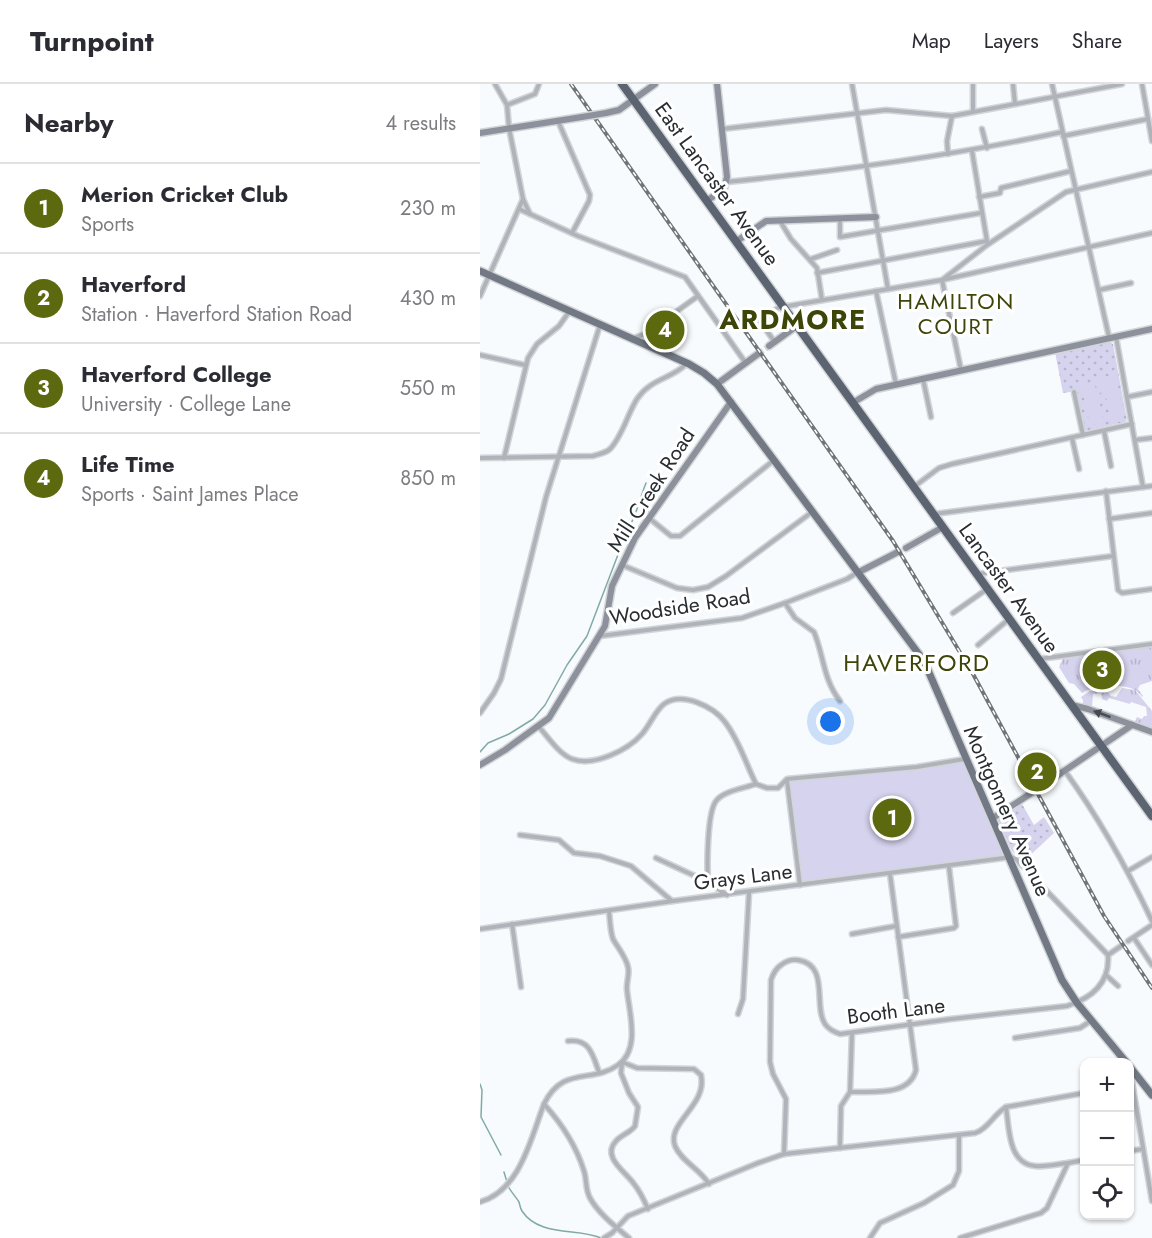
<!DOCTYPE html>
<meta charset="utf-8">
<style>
:root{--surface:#fff;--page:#f7f7f7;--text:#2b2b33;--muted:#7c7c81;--line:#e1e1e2;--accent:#5c690f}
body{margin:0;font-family:Jost,sans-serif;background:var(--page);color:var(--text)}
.controls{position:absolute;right:18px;bottom:18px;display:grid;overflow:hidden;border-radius:12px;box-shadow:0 2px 4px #0004}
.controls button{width:54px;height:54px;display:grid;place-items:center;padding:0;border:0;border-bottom:2px solid var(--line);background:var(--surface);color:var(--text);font:30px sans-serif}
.you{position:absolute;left:351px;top:638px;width:21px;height:21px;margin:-15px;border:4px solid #fff;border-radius:50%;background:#1a73e8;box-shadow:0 0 0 9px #1a73e833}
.badge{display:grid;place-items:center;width:39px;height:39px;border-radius:50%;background:var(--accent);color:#fff;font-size:20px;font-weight:700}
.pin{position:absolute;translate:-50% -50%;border:3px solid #fff;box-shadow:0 2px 6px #0006}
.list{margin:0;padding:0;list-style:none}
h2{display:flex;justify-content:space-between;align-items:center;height:78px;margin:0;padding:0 24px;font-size:26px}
h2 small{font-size:20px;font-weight:400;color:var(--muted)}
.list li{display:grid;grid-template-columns:39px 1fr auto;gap:18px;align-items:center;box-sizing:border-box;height:90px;padding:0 24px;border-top:2px solid var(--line)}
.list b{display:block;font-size:22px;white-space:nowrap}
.list p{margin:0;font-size:20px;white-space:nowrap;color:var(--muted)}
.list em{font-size:20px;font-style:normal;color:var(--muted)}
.icon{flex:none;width:33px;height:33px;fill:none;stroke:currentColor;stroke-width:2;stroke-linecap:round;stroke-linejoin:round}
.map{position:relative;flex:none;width:672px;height:1154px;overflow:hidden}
header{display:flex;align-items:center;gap:36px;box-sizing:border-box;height:84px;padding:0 30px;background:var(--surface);border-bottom:2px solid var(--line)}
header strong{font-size:28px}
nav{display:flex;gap:33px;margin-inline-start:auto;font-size:21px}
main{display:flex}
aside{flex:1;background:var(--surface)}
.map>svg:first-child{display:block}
</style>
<header>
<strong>Turnpoint</strong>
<nav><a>Map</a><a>Layers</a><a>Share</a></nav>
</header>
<main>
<aside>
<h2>Nearby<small>4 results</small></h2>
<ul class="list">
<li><span class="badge">1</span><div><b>Merion Cricket Club</b><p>Sports</p></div><em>230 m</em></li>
<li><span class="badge">2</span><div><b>Haverford</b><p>Station · Haverford Station Road</p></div><em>430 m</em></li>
<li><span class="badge">3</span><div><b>Haverford College</b><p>University · College Lane</p></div><em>550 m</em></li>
<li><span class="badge">4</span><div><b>Life Time</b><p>Sports · Saint James Place</p></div><em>850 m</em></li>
</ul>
</aside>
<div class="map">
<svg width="672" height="1154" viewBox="0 0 672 1154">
<defs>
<pattern id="grass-tufts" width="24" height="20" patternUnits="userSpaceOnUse" patternTransform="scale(1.5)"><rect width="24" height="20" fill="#d5d3ed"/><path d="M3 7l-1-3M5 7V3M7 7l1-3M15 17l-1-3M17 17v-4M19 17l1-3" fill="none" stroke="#b7b5cc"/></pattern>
<pattern id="park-dots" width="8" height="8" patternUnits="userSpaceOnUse" patternTransform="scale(1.5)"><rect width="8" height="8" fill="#d5d3ed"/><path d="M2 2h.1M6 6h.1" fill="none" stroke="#b7b5cc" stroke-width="1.8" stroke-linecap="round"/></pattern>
</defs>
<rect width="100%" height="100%" fill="#f8fbfd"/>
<!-- grass -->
<g fill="url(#grass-tufts)">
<path d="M 672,562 L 672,597 L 660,601 L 658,605 L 663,612 L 662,613 C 651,596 625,604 607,606 L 602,609 L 594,600 L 589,599 L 579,583 L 583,574 L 587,573 Z"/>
<path d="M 642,604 L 655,606 L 672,627 L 672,644 L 655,638 L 657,633 L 662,635 L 664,632 L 667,632 L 666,623 L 651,618 L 650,620 L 629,614 L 627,617 L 622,615 L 621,609 L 613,610 L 612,623 L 603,620 L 603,616 L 601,613 L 610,607 L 626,606 L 631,612 L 636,613 Z"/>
</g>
<!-- park -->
<g fill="url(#park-dots)">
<path d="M 628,256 L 633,260 L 647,336 L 645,338 L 605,347 L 596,307 L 583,309 L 575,268 Z"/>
<path d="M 542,720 L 554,741 L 564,733 L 574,749 L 543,778 L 532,767 L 518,736 Z"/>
</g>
<!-- pitch -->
<g fill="#d5d3ed">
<path d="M 636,290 L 639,292 L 637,296 L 644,333 L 630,335 C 629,330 629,318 626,314 C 620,306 615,309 618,296 Z"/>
<path d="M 614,298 L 621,324 L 618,326 L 622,330 L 622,339 L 610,341 L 601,301 Z"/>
<path d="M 485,675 L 530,773 L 320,801 L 307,695 L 437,683 Z"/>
</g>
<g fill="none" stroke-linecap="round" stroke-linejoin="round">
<!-- stream -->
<g stroke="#81aaa7" stroke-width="1.5">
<path d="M 0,668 L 8,659 L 29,650 L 53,635 L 65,621 L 87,581 L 107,552 L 147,447 C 157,431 159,416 166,399"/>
<path d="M 0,1000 L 2,1006 L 1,1033 L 21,1071"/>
<path d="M 24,1088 L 27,1098"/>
<path d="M 28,1102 C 31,1108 36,1113 39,1118 C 40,1121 40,1124 42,1127 C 59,1153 97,1144 121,1154"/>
</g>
<!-- secondary-tunnel -->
<path stroke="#ced2d4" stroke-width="6" stroke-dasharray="6 3" stroke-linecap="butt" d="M 278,270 L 289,262"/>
<defs>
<g id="street">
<path d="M 15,0 L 27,21 L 55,10 L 59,0"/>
<path d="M 372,0 L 408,205"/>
<path d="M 493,0 L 493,27"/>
<path d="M 533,0 L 535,20"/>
<path d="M 572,0 L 629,253"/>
<path d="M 662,0 L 672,57"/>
<path d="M 78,37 L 110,111 L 109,117 L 92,149"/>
<path d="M 242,45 L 406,26 L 472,32 L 642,0"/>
<path d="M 502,45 L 507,64"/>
<path d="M 583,52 L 668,35"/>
<path d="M 492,67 L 507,157"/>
<path d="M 468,70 L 467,57 L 472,32"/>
<path d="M 246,98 C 359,87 471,72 582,48"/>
<path d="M 499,113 L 520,109 L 521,104 L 591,87"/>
<path d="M 43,115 L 50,130"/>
<path d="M 39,125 L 98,152 L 205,193 L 265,278"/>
<path d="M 360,135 L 360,153 L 501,129"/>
<path d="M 300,137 L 311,155 L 337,184 L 342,216"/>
<path d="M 331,175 L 357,166"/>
<path d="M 337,189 L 507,157"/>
<path d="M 619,206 L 651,199"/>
<path d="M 396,207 L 416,300"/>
<path d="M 0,212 L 43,115 L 29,44 L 27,21"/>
<path d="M 636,253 L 663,403"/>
<path d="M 154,254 L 165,250 L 218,212"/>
<path d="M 294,257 L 279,236 L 303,221 L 308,222 L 462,196 L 672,149"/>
<path d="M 0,271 L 45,281"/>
<path d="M 481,286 L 462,196 L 507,161 L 586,108 L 672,88"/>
<path d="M 443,295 L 451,333"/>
<path d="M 594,308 L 603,351"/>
<path d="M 647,313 L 672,308"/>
<path d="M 624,347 L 631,382"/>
<path d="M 592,354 L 599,385"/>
<path d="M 655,356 L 672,354"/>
<path d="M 0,374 L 113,372 C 119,370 126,369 130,365 C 142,353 148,329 157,315 C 171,294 192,295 206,280"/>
<path d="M 24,374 L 48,274 L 57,260 L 79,242 L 89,228"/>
<path d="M 435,402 L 459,384 L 472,380 L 652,340"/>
<path d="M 626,407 L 638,506 L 642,509 L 672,505"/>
<path d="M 454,430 L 672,402"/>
<path d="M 169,434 L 191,452 L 200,452 L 294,376"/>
<path d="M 629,435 L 672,429"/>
<path d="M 142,481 L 197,504 L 213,506 L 228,503 L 246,492 L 332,428"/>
<path d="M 497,490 L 633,472"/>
<path d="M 305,519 L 315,534 L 334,548 C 344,572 343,595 360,617"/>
<path d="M 473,529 L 507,505"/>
<path d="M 120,552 L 262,534 L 305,519 L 367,495 L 378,488"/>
<path d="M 498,561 L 529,535"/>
<path d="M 559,575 L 672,560"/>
<path d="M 0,629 L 14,609 L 21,595 L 66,413 L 120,241"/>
<path d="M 59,643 C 68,653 79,670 92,675 C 114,683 148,666 162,650 C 170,641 175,627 184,620 C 202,607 234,623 245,638 C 259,656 266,680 276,700 L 287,704 L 298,704 L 307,695 L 437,683 L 485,675"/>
<path d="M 585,687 C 619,734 647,784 672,837"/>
<path d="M 307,696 L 320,801"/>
<path d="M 40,751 L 79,756 L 94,769 L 120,772 L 151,782 L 192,817"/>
<path d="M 176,774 L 228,798"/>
<path d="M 648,787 L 672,773"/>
<path d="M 247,811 L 228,798 C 227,781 227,729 236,717 C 243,707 265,704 276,700"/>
<path d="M 129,827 C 130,836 130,846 133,855 C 138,864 146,873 148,883 C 150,891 146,898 147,906 C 149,928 161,965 138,981 C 112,1000 83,981 64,1020 C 82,1040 96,1061 104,1087 C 107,1096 105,1105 110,1114 C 118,1129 136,1143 149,1154"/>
<path d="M 32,840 L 41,903"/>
<path d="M 0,845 L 193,817 L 531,773 L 536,775 L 628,871"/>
<path d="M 372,850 L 416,842"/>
<path d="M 418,853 L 474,844 L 476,842 L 469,783"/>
<path d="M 654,854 L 672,881"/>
<path d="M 648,857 L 672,841"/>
<path d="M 626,891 L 638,902"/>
<path d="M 258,930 L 263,915 L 269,809"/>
<path d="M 535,954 L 600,944 L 612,936"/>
<path d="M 88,957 C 110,954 113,972 119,988"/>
<path d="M 142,978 L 157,984 L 214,985 L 221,991 C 228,1021 186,1039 195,1062 C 201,1077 220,1085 229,1100"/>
<path d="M 142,979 L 141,989 L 149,1009 L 158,1023 L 155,1042 C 150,1049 141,1051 136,1057 C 121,1073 146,1088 154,1100 C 160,1107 164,1116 168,1125"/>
<path d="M 650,986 L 672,1117"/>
<path d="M 370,1008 C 392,1007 429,1013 436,986 L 410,790"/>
<path d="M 526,1023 C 529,1043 528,1080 555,1082 C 565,1083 577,1080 588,1079"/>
<path d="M 360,1064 L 361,1022 L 370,1008 L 372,949"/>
<path d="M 650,1067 L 663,1065"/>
<path d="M 304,1070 L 306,1015 L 293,990 L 290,978 L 291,896 C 293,890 295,885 301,881 C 306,877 312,875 318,876 C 350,881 333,922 345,940 C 349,946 354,948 360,950 L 471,935 L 587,922 C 612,914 630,899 628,871 L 641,862"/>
<path d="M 0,1118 C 40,1107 51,1054 64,1020"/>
<path d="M 124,1154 L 132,1149 L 148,1132 L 278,1079 L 304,1070 L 495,1049 C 508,1045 514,1030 526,1023 L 604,1009"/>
<path d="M 390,1154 L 400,1139 L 444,1119 L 473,1101 L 479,1087 L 479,1051"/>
<path d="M 480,1154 L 561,1129 L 567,1124 L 588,1079 L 604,1076"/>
</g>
<g id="secondary">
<path d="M 126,29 L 139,26 L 175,0"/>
<path d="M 0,49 L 102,33"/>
<path d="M 228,116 L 244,105 L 247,93 L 237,0"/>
<path d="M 257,157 L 286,137 L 396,133"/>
<path d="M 289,262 L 318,241"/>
<path d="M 237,300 L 278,270"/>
<path d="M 374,318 L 396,305 L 672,245"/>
<path d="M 426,464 L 463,443"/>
<path d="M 379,488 L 418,468"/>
<path d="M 592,621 L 608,625 L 672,648"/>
<path d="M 0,681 L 25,666 L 69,634 L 125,542 L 132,502 L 155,454 L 251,318"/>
<path d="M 562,702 L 652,641"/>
<path d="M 513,734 L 553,708"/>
</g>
<g id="primary">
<path d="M 0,187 L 209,280 L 224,289 L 237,300 L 444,577 L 582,896 L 597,919 L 646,978"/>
<path d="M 650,983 L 672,1011"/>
</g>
<path id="highway" d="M 142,0 L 672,732"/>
</defs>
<!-- street casing -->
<use href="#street" stroke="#d2d6d8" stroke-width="7"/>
<!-- secondary casing -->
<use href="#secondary" stroke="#d2d6d8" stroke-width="9"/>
<!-- primary casing -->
<use href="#primary" stroke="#d2d6d8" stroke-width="10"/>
<!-- highway casing -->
<use href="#highway" stroke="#d2d6d8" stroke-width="11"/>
<!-- street -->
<use href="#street" stroke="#b0b4ba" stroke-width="4"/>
<!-- secondary -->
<use href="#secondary" stroke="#8d919b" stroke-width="6"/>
<!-- primary -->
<use href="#primary" stroke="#737984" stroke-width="7"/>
<!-- highway -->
<use href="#highway" stroke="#5d6471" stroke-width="8"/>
<defs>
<path id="rail" d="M 91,0 L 413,457 L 493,590 L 624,832 L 672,904"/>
</defs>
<!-- rail casing -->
<use href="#rail" stroke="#707578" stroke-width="4"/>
<!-- rail -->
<use href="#rail" stroke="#fff" stroke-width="1.5" stroke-dasharray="4.5" stroke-linecap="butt"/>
<defs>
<path id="secondary-bridge" d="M 102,33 L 126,29"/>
</defs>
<!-- secondary-bridge casing -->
<use href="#secondary-bridge" stroke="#d2d6d8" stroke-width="9" stroke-linecap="butt"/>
<!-- secondary-bridge -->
<use href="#secondary-bridge" stroke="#8d919b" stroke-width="6"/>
</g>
<!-- one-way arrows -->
<defs><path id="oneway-solid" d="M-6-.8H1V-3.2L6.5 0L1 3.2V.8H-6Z" transform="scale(1.5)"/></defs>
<use fill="#464b51" href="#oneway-solid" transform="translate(622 630) rotate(-160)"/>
<g text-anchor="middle" stroke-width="6" stroke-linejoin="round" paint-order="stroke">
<!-- street labels -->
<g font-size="21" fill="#272d31" stroke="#fff">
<text transform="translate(237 100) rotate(54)" y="7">East Lancaster Avenue</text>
<text transform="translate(171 406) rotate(-57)" y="7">Mill Creek Road</text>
<text transform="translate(529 504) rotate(54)" y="7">Lancaster Avenue</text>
<text transform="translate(200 523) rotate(-9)" y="7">Woodside Road</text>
<text transform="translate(527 727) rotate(66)" y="7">Montgomery Avenue</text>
<text transform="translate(263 793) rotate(-7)" y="7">Grays Lane</text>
<text transform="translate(416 927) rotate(-7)" y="7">Booth Lane</text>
</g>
<!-- neighbourhood labels -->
<g font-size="22" letter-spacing="1.5" fill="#3d4509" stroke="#fff">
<text x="476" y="225">HAMILTON<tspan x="476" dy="25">COURT</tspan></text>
</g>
<!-- quarter labels -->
<g font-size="24" letter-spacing="1.5" fill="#3d4509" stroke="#fff">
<text x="437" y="587">HAVERFORD</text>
</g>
<!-- district labels -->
<g font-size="27" font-weight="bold" letter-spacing="1.5" fill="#3d4509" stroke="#fff">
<text x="313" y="245">ARDMORE</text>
</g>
</g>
</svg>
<div class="controls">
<button>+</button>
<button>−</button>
<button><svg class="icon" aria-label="locate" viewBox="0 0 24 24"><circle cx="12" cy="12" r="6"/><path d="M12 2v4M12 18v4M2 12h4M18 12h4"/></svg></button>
</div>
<div class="you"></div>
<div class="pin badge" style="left:412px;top:734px">1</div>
<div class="pin badge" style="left:557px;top:688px">2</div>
<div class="pin badge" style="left:622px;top:586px">3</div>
<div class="pin badge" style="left:185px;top:246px">4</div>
</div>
</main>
